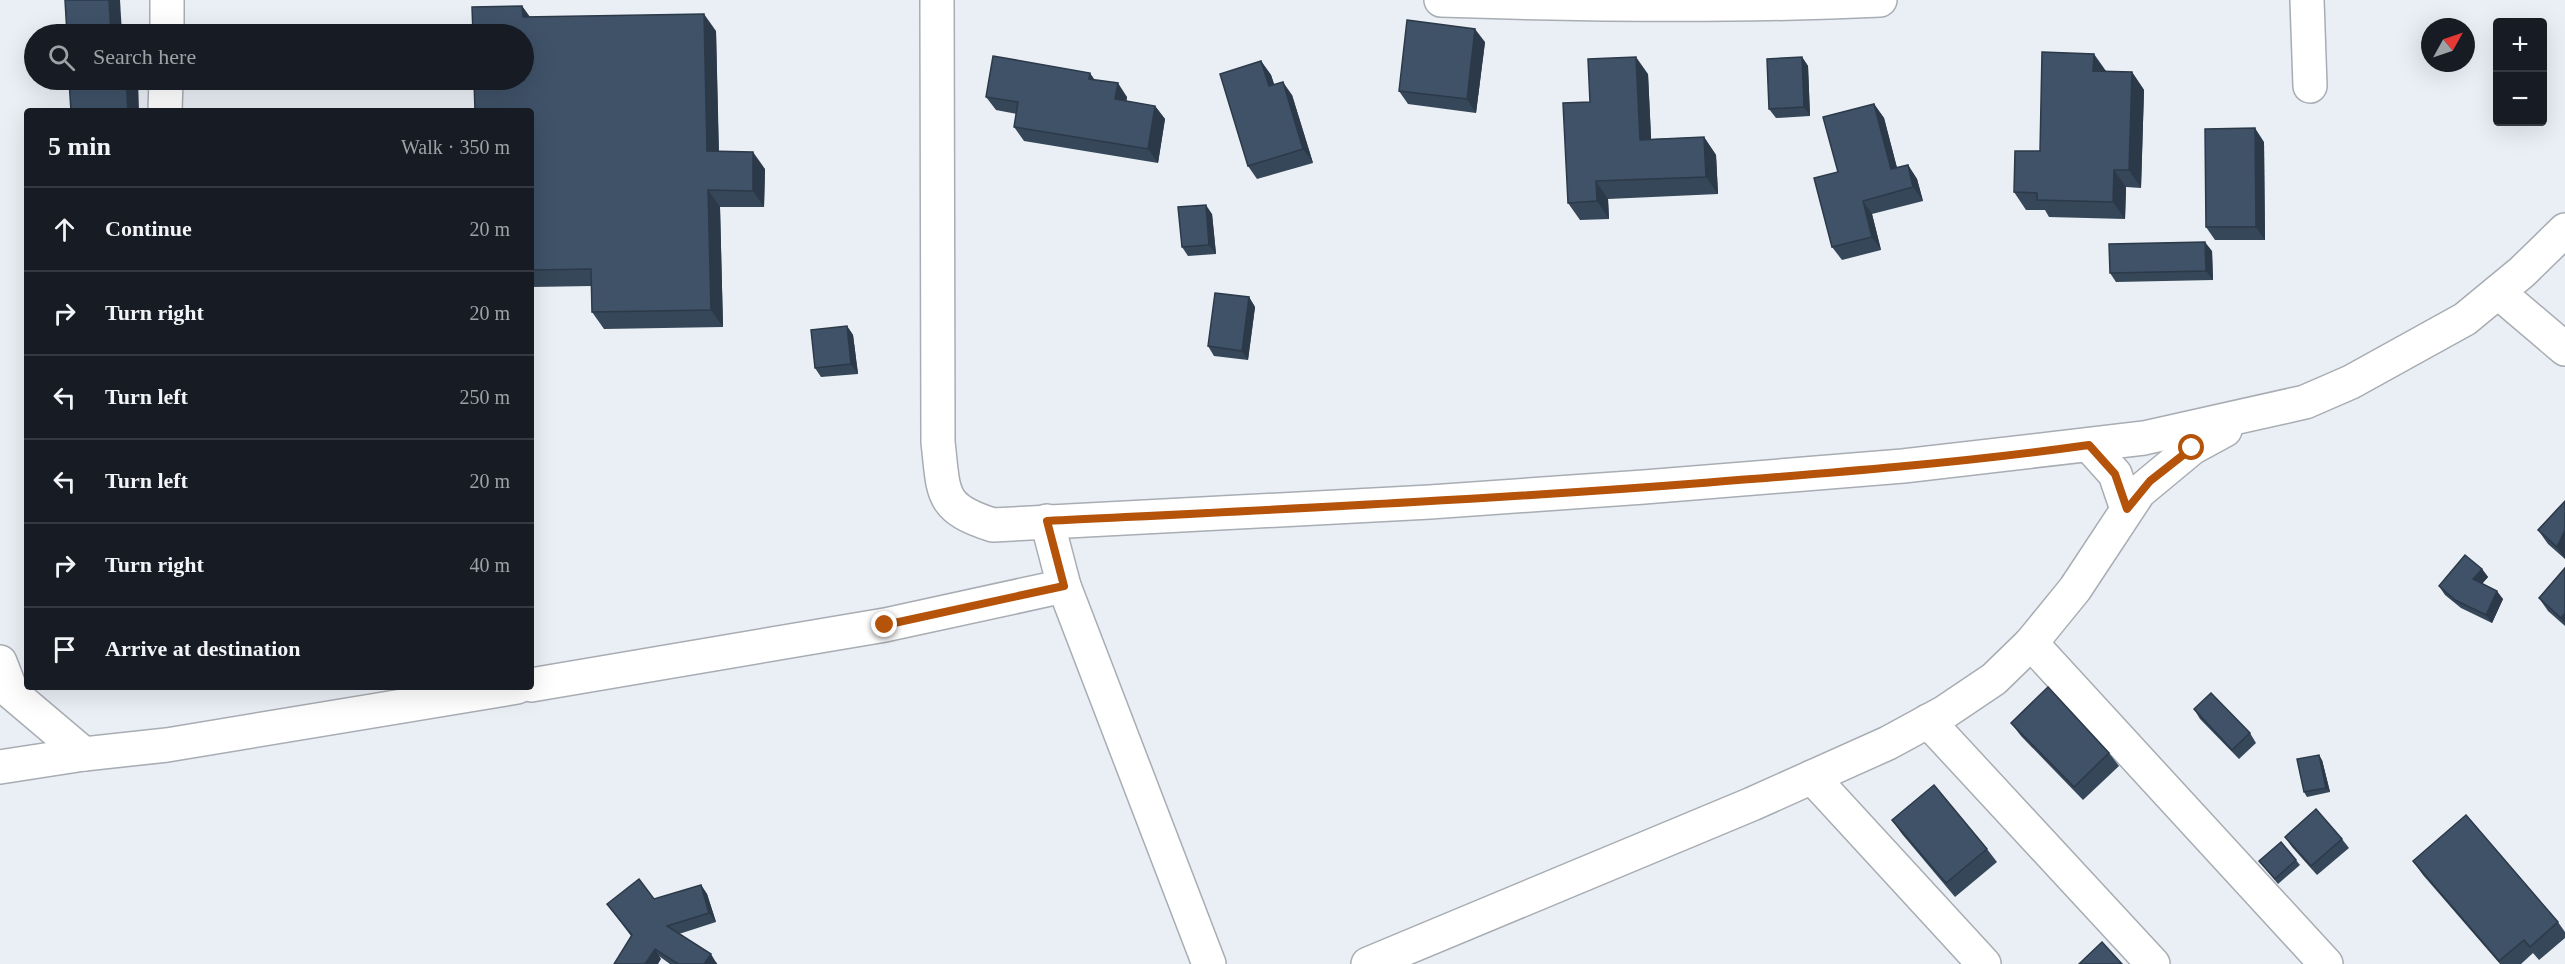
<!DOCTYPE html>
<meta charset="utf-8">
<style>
:root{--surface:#171b24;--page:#242831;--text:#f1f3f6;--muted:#9ea1a6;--line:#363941}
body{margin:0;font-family:"Times New Roman",serif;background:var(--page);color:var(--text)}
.controls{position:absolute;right:18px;top:18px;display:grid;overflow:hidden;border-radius:6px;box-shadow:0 6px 24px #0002}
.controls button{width:54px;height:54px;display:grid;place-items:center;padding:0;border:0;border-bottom:2px solid var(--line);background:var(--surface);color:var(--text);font:30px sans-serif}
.compass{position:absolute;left:2421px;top:18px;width:54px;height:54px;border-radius:50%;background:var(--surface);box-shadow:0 6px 24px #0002;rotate:50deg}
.stop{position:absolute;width:18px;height:18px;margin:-14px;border:4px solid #b45309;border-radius:50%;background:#fff}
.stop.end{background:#b45309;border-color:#fff;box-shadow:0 2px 6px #0008}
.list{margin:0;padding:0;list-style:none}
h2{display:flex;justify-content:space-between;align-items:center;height:78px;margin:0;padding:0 24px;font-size:26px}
h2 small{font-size:20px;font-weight:400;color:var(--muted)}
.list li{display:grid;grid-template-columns:39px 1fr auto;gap:18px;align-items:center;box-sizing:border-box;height:84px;padding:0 24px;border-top:2px solid var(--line)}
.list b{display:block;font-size:22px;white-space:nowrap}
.list em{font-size:20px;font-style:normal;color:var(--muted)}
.icon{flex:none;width:33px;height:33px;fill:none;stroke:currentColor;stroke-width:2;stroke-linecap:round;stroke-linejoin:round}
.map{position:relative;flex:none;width:2565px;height:964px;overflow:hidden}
.search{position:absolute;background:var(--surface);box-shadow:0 6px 24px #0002;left:24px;top:24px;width:510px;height:66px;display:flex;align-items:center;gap:15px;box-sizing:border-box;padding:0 21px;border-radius:33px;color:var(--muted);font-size:22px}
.panel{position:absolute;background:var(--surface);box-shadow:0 6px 24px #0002;left:24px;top:108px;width:510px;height:582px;border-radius:6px}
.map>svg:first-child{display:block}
</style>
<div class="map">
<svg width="2565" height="964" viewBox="0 0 2565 964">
<rect width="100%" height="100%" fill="#e9eff5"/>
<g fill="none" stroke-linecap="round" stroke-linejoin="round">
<defs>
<g id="minor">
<path d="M 937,0 L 938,442 C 944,494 939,508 993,525 L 1430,502 L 1644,487 L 1903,466 L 2144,438 L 2305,402 L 2351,382 L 2465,319 L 2522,272 L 2565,230"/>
<path d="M 1441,0 C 1588,5 1734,7 1880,0"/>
<path d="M 2307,0 L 2310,86"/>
<path d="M 167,34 L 167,0"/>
<path d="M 165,111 L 166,80"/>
<path d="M 2498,292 L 2565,349"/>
<path d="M 2089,445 L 2115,474 L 2127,509"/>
<path d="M 1047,521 L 1064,586 L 1209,964"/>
<path d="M 2031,643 L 2326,964"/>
<path d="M 0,662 L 12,693 L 84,754"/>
<path d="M 531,685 L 885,625 L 1064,586"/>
<path d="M 1928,721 L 2153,964"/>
<path d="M 0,767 L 84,754 L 167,745 L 517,687"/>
<path d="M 1812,777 L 1984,964"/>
<path d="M 1368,964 L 1752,804 L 1888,743 L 1945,712 L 1994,679 L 2031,643 L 2075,589 L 2139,492 L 2192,448 L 2225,430"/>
</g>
</defs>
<!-- minor casing -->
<use href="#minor" stroke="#a8adb3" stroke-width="36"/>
<!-- minor -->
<use href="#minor" stroke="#fff" stroke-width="33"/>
</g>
<!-- wall -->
<g fill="#364759">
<path d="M 522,6 L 530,17 L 716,31 L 719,151 L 765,169 L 764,207 L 720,207 L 723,327 L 604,329 L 592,312 L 592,286 L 531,287 L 531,111 Z"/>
<path d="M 1485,42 L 1476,113 L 1408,104 L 1399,91 Z"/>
<path d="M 1802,57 L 1808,66 L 1810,116 L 1776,118 L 1769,109 Z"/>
<path d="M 1261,61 L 1271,75 L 1274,84 L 1292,95 L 1313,163 L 1257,179 L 1248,166 Z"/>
<path d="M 2106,71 L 2106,72 L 2132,72 L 2144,90 L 2141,188 L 2126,187 L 2125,219 L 2049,217 L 2045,210 L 2026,210 L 2014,192 L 2040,151 Z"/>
<path d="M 1648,74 L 1651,139 L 1704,137 L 1716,155 L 1718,194 L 1608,199 L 1609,219 L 1580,220 L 1568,203 L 1590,102 Z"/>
<path d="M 1095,80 L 1127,97 L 1126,101 L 1155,106 L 1165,119 L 1158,163 L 1024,141 L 1014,127 L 1017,114 L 996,110 L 986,97 Z"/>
<path d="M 1874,104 L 1884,118 L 1897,168 L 1908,165 L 1917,179 L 1923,201 L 1872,214 L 1881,250 L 1842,260 L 1832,247 L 1838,172 Z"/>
<path d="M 2264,142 L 2265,240 L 2215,240 L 2206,227 Z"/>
<path d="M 1212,214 L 1216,254 L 1188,256 L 1182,247 Z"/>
<path d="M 2212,251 L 2213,280 L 2116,282 L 2110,273 Z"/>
<path d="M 1249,297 L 1255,307 L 1248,360 L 1214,356 L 1208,346 Z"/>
<path d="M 847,326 L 853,335 L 858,374 L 821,377 L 815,368 Z"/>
<path d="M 2565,501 L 2565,559 L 2548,544 L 2538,530 Z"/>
<path d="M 2565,568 L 2565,626 L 2548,611 L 2539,598 Z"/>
<path d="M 2482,569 L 2488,577 L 2482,584 L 2503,599 L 2492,623 L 2461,608 L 2445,595 L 2439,586 Z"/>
<path d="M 2194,709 L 2250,733 L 2256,743 L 2239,759 L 2200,719 Z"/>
<path d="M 2011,723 L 2109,753 L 2119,766 L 2083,800 L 2021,736 Z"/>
<path d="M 2322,760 L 2330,792 L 2307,797 L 2304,792 Z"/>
<path d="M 1892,820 L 1987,849 L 1997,862 L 1955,897 L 1902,834 Z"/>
<path d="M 2285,837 L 2342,839 L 2349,848 L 2317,875 L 2292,847 Z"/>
<path d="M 2296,860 L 2300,865 L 2278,884 L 2259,861 Z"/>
<path d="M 2413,861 L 2558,922 L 2565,932 L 2565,938 L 2539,960 L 2533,953 L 2521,964 L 2500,964 L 2423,875 Z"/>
<path d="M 701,885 L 707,894 L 716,922 L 679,934 L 717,963 L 717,964 L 670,964 L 631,936 L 607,904 L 654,899 Z"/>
</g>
<!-- shaded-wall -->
<g fill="#2c3949">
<path d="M 109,0 L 120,0 L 122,34 L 111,34 Z"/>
<path d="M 522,6 L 534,23 L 523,17 Z"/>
<path d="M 704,14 L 716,31 L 719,168 L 707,151 Z"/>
<path d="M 1475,29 L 1485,42 L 1476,113 L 1467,99 Z"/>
<path d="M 2094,54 L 2106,71 L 2105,89 L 2093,71 Z"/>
<path d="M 1636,57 L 1648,74 L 1652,157 L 1640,140 Z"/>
<path d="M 1802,57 L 1808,66 L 1810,116 L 1804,107 Z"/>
<path d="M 1261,61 L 1271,75 L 1279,99 L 1269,86 Z"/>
<path d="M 2132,72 L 2144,90 L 2141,188 L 2129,170 Z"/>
<path d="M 1090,73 L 1099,86 L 1089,79 Z"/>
<path d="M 126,80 L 138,80 L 139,111 L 128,111 Z"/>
<path d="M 1283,82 L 1292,95 L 1313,163 L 1303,149 Z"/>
<path d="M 1118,83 L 1127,97 L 1125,113 L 1115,99 Z"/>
<path d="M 1874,104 L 1884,118 L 1901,183 L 1891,169 Z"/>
<path d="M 1155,106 L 1165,119 L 1158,163 L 1148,149 Z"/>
<path d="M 2255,128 L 2264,142 L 2265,240 L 2256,227 Z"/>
<path d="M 1704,137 L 1716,155 L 1718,194 L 1706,177 Z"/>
<path d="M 753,152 L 765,169 L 764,207 L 753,191 Z"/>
<path d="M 1908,165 L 1917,179 L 1923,201 L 1913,187 Z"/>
<path d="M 2114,170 L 2126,187 L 2125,219 L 2113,202 Z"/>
<path d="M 1596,181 L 1608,199 L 1609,219 L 1597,201 Z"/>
<path d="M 708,190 L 720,207 L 723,327 L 711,310 Z"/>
<path d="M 1863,201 L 1872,214 L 1881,250 L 1872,237 Z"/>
<path d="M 1206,205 L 1212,214 L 1216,254 L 1209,245 Z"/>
<path d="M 2205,242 L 2212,251 L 2213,280 L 2206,271 Z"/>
<path d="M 1249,297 L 1255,307 L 1248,360 L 1242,351 Z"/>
<path d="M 847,326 L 853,335 L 858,374 L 851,364 Z"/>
<path d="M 2565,530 L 2565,559 L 2557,547 Z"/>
<path d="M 2482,569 L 2488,577 L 2479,587 L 2473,579 Z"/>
<path d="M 2497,591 L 2503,599 L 2492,623 L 2486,615 Z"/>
<path d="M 2565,613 L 2565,623 L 2561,618 Z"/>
<path d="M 2319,755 L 2322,760 L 2330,792 L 2326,788 Z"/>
<path d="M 701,885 L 707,894 L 716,922 L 709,913 Z"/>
<path d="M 655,949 L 661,959 L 658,964 L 645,964 Z"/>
<path d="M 711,954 L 717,964 L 704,964 Z"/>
</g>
<!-- building -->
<g fill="#3f5268" stroke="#2c3949" stroke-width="1.5">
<path d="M 65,0 L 109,0 L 111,34 L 67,34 Z"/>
<path d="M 522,6 L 523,17 L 704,14 L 707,151 L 753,152 L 753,191 L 708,190 L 711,310 L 592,312 L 591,269 L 531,270 L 531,111 L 475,111 L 474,80 L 524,80 L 524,34 L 473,34 L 472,7 Z"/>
<path d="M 1407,20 L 1475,29 L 1467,99 L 1399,91 Z"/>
<path d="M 2042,52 L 2094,54 L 2093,71 L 2132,72 L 2129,170 L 2114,170 L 2113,202 L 2037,200 L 2037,193 L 2014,192 L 2015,151 L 2040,151 Z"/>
<path d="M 993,56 L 1090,73 L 1089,79 L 1118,83 L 1115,99 L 1155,106 L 1148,149 L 1014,127 L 1018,102 L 986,97 Z"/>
<path d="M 1636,57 L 1640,140 L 1704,137 L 1706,177 L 1596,181 L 1597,201 L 1568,203 L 1563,103 L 1590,102 L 1588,59 Z"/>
<path d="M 1802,57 L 1804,107 L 1769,109 L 1767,59 Z"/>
<path d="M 1261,61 L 1269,86 L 1283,82 L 1303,149 L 1248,166 L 1220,74 Z"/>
<path d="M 69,80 L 126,80 L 128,111 L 71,111 Z"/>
<path d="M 1874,104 L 1891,169 L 1908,165 L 1913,187 L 1863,201 L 1872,237 L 1832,247 L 1814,178 L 1838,172 L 1823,117 Z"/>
<path d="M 2255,128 L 2256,227 L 2206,227 L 2205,129 Z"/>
<path d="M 1206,205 L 1209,245 L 1182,247 L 1178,207 Z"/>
<path d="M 2205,242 L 2206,271 L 2110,273 L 2109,244 Z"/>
<path d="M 1215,293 L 1249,297 L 1242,351 L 1208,346 Z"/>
<path d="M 847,326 L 851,364 L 815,368 L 811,330 Z"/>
<path d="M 2565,501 L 2565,530 L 2557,547 L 2538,530 Z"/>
<path d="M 2465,555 L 2482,569 L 2473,579 L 2497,591 L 2486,615 L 2455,600 L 2439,586 Z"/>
<path d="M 2565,568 L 2565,613 L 2561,618 L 2539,598 Z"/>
<path d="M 2048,687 L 2109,753 L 2074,787 L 2011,723 Z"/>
<path d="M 2211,693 L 2250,733 L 2232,750 L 2194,709 Z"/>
<path d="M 2319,755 L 2326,788 L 2304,792 L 2297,759 Z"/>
<path d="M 1934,785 L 1987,849 L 1946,883 L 1892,820 Z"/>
<path d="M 2316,809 L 2342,839 L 2311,866 L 2285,837 Z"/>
<path d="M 2466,815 L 2558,922 L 2530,947 L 2524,940 L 2499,961 L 2413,861 Z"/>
<path d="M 2281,842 L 2296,860 L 2275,879 L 2259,861 Z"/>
<path d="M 639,879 L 654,899 L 701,885 L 709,913 L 667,926 L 711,954 L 704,964 L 678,964 L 655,949 L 645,964 L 614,964 L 632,935 L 607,904 Z"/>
<path d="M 2102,942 L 2122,964 L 2079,964 Z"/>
</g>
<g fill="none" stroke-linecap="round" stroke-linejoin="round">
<!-- route -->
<path stroke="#b45309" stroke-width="8" d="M 885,625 L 1064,586 L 1047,521 C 1266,510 1484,500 1702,483 C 1831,473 1961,463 2089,445 L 2115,474 L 2127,509 L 2150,481 L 2192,448"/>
</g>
</svg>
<div class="controls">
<button>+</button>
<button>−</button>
</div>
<svg class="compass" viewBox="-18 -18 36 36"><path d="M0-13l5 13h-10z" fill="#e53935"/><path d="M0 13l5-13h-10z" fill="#9ea1a6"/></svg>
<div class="stop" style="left:2192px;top:448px"></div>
<div class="stop end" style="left:885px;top:625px"></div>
<div class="search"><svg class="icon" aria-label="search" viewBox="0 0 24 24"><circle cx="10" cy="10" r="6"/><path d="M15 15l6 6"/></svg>Search here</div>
<section class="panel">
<h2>5 min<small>Walk · 350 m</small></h2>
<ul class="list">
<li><svg class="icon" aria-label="ahead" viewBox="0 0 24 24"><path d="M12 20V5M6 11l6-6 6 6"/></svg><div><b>Continue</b></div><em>20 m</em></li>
<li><svg class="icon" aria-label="right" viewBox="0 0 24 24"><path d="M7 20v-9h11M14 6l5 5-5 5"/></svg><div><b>Turn right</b></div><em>20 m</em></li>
<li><svg class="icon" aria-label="left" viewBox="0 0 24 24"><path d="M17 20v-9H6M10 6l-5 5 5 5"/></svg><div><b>Turn left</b></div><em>250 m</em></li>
<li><svg class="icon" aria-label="left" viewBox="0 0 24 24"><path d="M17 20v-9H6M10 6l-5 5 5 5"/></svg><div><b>Turn left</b></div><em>20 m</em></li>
<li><svg class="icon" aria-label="right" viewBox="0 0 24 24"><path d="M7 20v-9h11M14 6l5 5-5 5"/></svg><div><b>Turn right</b></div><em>40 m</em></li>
<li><svg class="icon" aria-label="arrive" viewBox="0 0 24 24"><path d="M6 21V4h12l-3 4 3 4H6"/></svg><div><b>Arrive at destination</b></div></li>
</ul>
</section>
</div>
